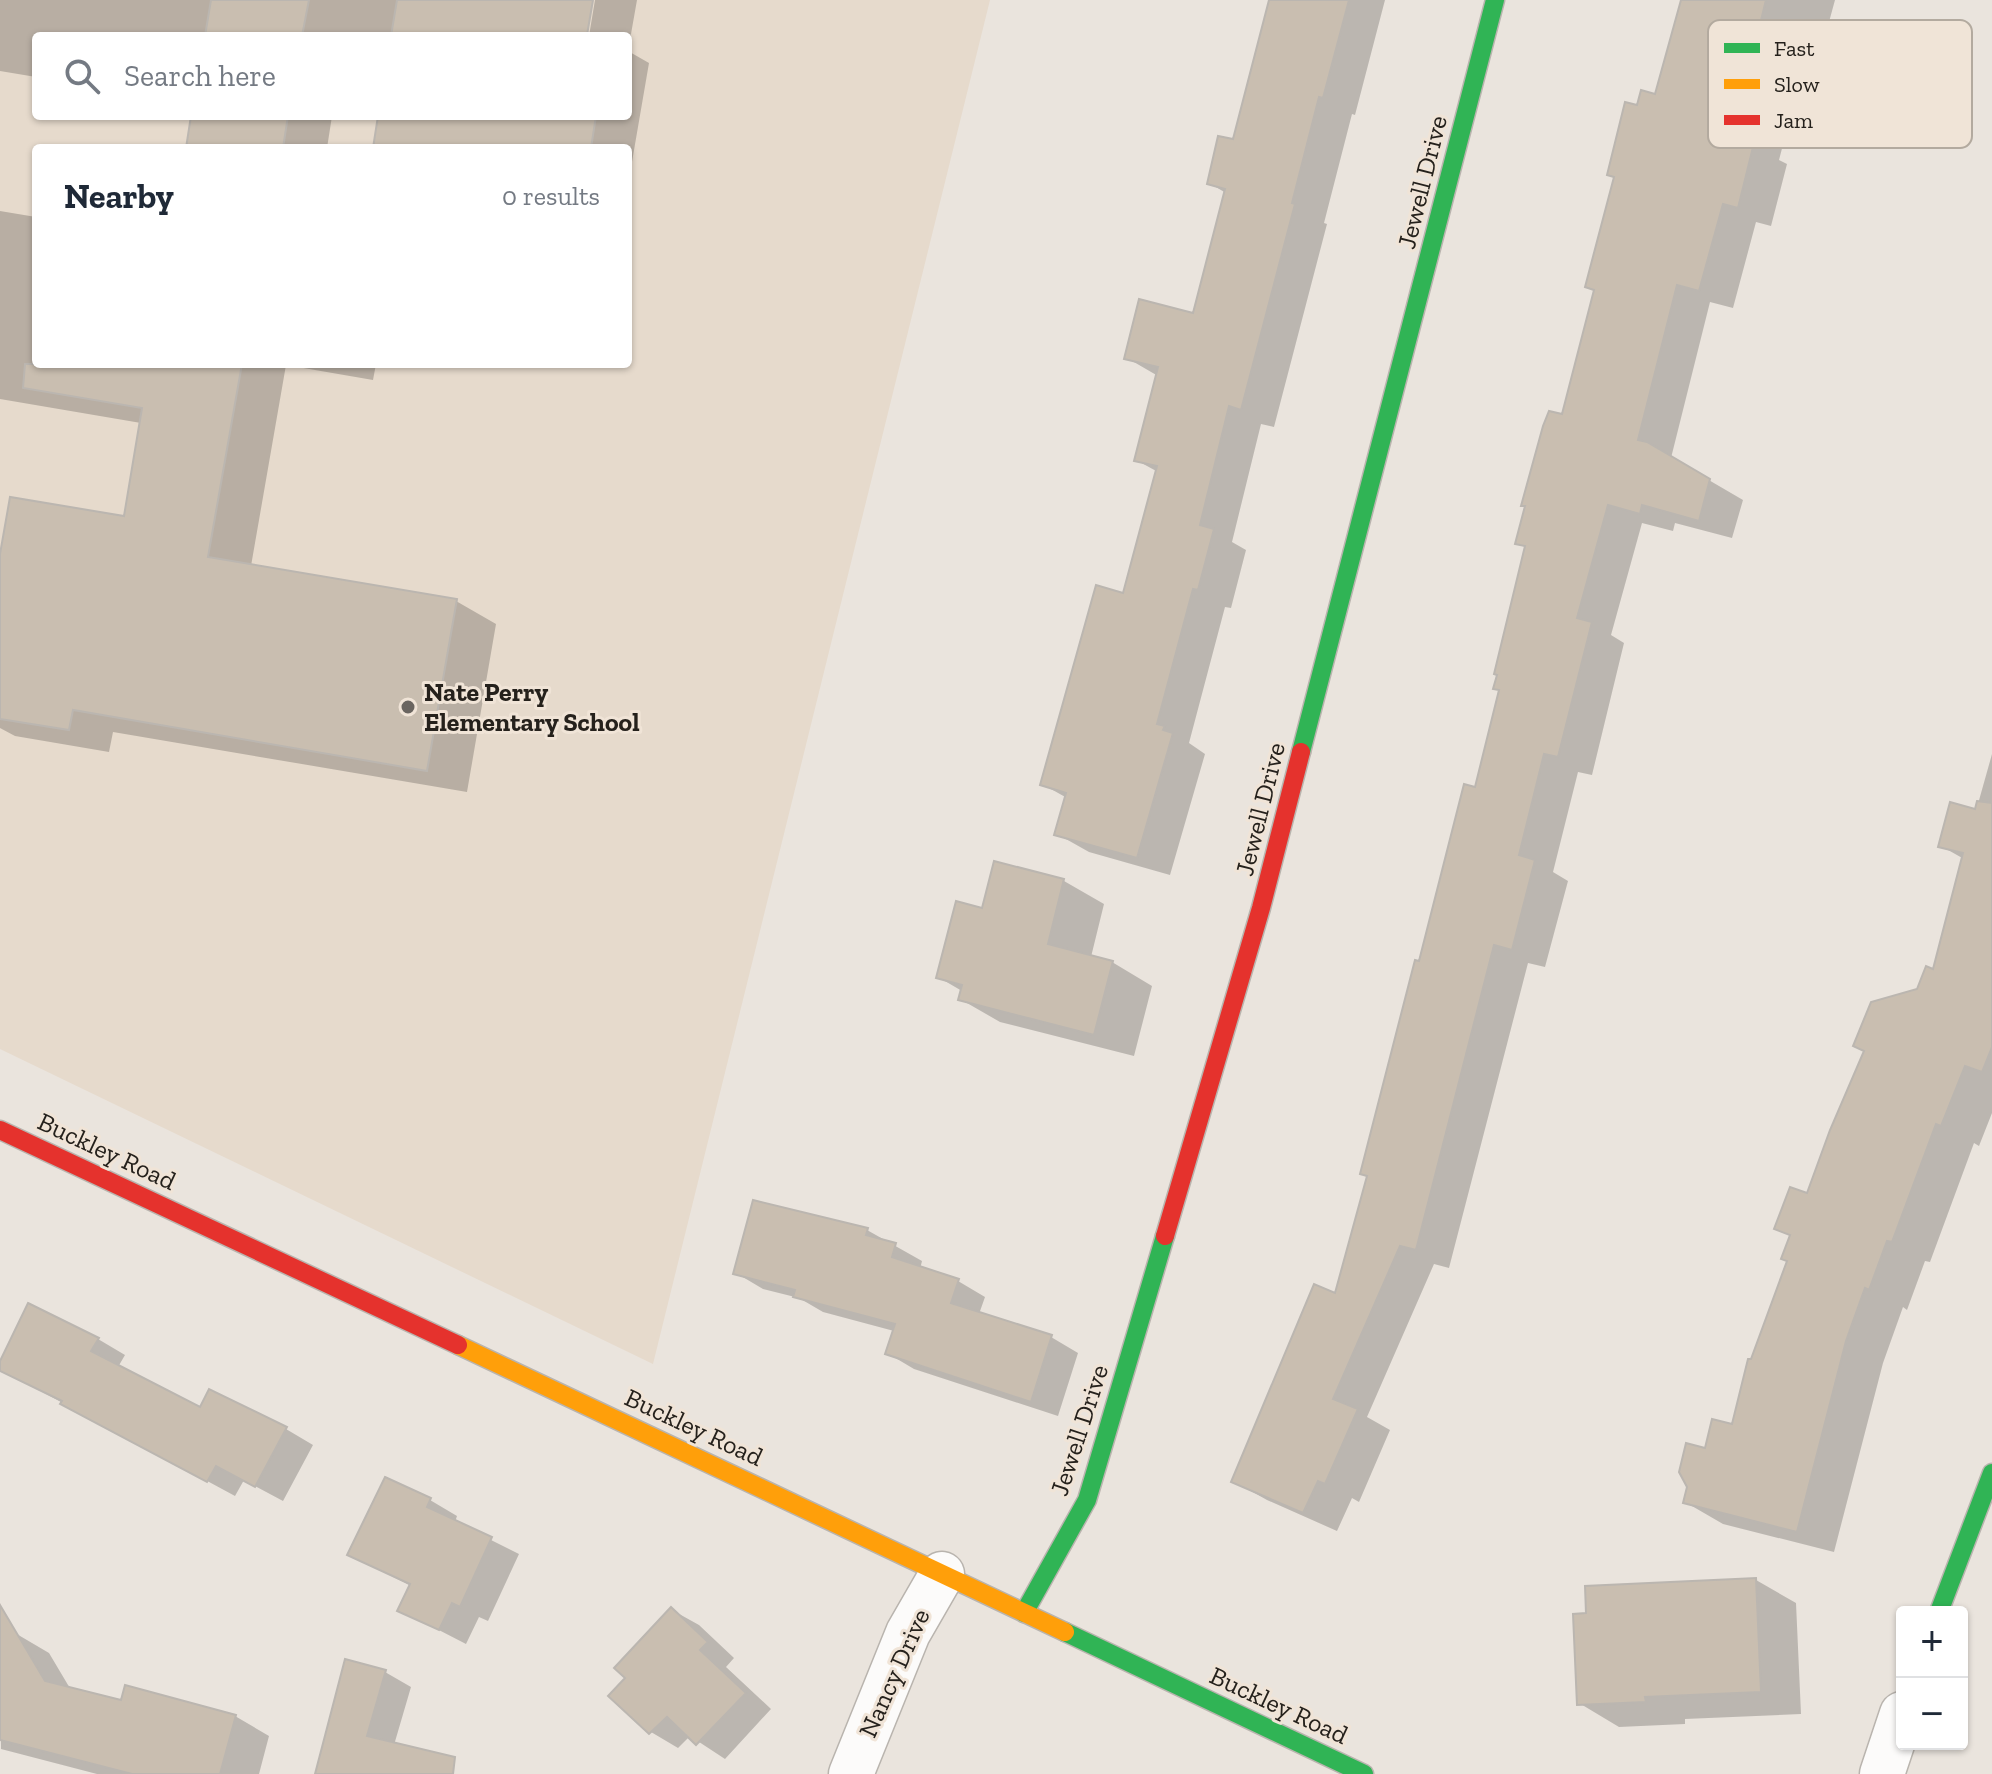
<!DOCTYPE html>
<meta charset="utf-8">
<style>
:root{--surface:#fff;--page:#f6f6f7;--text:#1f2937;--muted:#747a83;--line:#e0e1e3}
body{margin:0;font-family:"Zilla Slab",serif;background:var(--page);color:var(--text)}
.controls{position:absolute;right:24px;bottom:24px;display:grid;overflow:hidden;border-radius:8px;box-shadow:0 2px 6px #0004}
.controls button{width:72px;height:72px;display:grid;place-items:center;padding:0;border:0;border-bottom:2px solid var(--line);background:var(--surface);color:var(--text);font:40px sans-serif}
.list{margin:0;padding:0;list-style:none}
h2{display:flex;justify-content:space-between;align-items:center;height:104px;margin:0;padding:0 32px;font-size:34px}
h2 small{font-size:26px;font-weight:400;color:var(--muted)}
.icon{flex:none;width:44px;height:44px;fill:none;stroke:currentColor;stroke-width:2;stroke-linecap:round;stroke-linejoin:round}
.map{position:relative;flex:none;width:1992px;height:1774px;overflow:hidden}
.search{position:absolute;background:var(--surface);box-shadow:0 2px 6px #0004;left:32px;top:32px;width:600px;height:88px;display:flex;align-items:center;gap:20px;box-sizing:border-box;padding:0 28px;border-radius:8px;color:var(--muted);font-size:30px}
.panel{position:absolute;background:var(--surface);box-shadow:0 2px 6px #0004;left:32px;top:144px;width:600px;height:224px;border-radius:8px}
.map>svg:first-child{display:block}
</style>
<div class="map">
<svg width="1992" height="1774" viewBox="0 0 1992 1774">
<rect width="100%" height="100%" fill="#eae4dd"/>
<!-- built -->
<path fill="#e6dacc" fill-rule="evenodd" d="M 0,0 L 990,0 L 653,1364 L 0,1049 ZM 36,36 L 628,36 L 628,116 L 36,116 ZM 36,148 L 628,148 L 628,364 L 36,364 Z"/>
<!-- shadow -->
<g fill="#0003">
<path d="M 0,0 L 591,0 L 585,36 L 36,36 L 36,77 L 0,71 Z"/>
<path d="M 595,0 L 637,0 L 628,51 L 649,63 L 628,185 L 628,148 L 375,148 L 380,116 L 628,116 L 628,36 L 589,36 Z"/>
<path d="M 1269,0 L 1385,0 L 1355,115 L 1352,114 L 1324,223 L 1327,224 L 1274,427 L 1261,424 L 1232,542 L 1246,550 L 1231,608 L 1225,607 L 1189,743 L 1205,754 L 1170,875 L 1089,852 L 1057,834 L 1067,798 L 1042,784 L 1125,595 L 1158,472 L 1136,460 L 1158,376 L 1127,358 L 1194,315 L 1226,193 L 1209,183 L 1234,142 L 1271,1 Z"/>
<path d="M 1685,0 L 1835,0 L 1826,33 L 1798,26 L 1777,106 L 1791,114 L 1779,160 L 1787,164 L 1771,226 L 1756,222 L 1733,308 L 1710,302 L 1671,458 L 1743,500 L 1732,538 L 1675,523 L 1673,531 L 1642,523 L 1611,635 L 1624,643 L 1592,775 L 1578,772 L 1553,872 L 1568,881 L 1545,967 L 1528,963 L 1449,1268 L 1434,1264 L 1367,1417 L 1390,1430 L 1359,1502 L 1352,1498 L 1337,1531 L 1267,1500 L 1233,1481 L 1336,1296 L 1369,1177 L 1362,1173 L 1420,963 L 1476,790 L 1500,691 L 1495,688 L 1527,548 L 1517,543 L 1563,417 L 1595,291 L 1587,286 L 1639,107 L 1657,97 Z"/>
<path d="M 193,116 L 332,116 L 327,148 L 188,148 Z"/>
<path d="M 0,211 L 36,217 L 36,364 L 376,364 L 373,380 L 286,365 L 251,566 L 456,601 L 496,624 L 467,792 L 113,732 L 109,752 L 15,736 L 0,728 L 0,566 L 126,519 L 141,423 L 0,399 Z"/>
<path d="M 1992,754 L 1992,1113 L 1979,1146 L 1974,1143 L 1930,1262 L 1925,1261 L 1907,1310 L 1903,1307 L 1883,1363 L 1834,1552 L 1723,1524 L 1685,1502 L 1706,1451 L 1734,1426 L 1752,1362 L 1789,1261 L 1791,1236 L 1777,1228 L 1808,1196 L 1918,990 L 1934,971 L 1964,859 L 1941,846 L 1976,811 Z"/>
<path d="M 996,864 L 1064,881 L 1104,904 L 1091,957 L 1112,962 L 1152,986 L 1134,1056 L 1000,1022 L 960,999 L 962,991 L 938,977 L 983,911 Z"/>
<path d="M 754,1203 L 867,1230 L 922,1261 L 920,1269 L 958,1281 L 985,1297 L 979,1314 L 1051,1337 L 1078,1353 L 1058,1416 L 914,1369 L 887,1353 L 894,1331 L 823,1312 L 799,1298 L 763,1289 L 736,1273 Z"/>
<path d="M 98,1339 L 125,1355 L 118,1367 L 201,1410 L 286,1429 L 313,1445 L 283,1501 L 244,1480 L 235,1496 L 0,1369 L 0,1366 Z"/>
<path d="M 386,1480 L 430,1500 L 457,1516 L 455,1522 L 519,1554 L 488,1621 L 479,1617 L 466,1644 L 400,1610 L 411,1586 L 350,1555 Z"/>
<path d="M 1756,1580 L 1796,1603 L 1801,1714 L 1685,1719 L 1685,1724 L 1619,1727 L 1579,1703 Z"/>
<path d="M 672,1610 L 699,1625 L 734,1658 L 726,1667 L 771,1709 L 725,1759 L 690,1736 L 678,1748 L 651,1732 L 627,1678 Z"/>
<path d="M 0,1629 L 15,1633 L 49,1653 L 71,1690 L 123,1703 L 235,1716 L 269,1736 L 259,1774 L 97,1774 L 1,1749 Z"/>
<path d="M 385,1672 L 411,1687 L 394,1745 L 424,1774 L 317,1774 Z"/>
</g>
<!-- building -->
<g fill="#c9beb0" stroke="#bbb6b0" stroke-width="2">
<path d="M 211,0 L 309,0 L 302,36 L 205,36 Z"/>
<path d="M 397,0 L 593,0 L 587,35 L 595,36 L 391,36 Z"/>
<path d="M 1269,0 L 1349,0 L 1323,98 L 1319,97 L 1292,203 L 1295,204 L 1241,410 L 1229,406 L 1200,525 L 1214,529 L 1198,590 L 1193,589 L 1157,724 L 1165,726 L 1163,730 L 1173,733 L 1137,858 L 1054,835 L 1066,793 L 1040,785 L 1096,585 L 1123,593 L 1157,466 L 1134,461 L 1158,367 L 1124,359 L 1139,299 L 1193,313 L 1225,189 L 1207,184 L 1218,136 L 1233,139 Z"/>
<path d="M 1681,0 L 1766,0 L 1744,89 L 1759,93 L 1746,141 L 1754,143 L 1738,208 L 1723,204 L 1699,291 L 1677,285 L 1638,440 L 1647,442 L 1710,479 L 1699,521 L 1642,505 L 1640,514 L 1608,505 L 1577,618 L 1592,622 L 1558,757 L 1544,754 L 1519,855 L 1535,860 L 1512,950 L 1494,945 L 1416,1250 L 1400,1246 L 1333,1399 L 1358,1409 L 1325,1484 L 1318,1481 L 1303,1513 L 1231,1482 L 1314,1284 L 1335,1293 L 1367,1176 L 1360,1174 L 1415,960 L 1419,961 L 1464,784 L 1475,787 L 1499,690 L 1493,689 L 1497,675 L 1494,674 L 1525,546 L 1515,544 L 1525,506 L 1521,506 L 1543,426 L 1549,411 L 1562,414 L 1594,290 L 1585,287 L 1614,177 L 1607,175 L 1625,102 L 1637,105 L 1641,90 L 1655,94 Z"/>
<path d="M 191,116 L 288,116 L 283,148 L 186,148 Z"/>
<path d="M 378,116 L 596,116 L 591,148 L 373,148 Z"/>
<path d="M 25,364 L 242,364 L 208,557 L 457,599 L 427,771 L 73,710 L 69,730 L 0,719 L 0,554 L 10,497 L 124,516 L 142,408 L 23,388 Z"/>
<path d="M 1977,801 L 1992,803 L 1992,1047 L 1982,1072 L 1965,1066 L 1941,1126 L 1936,1124 L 1892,1242 L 1887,1241 L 1869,1290 L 1865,1288 L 1846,1341 L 1797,1532 L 1683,1503 L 1687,1487 L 1679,1472 L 1686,1443 L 1705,1448 L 1712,1419 L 1732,1424 L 1748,1359 L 1751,1359 L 1787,1261 L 1781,1259 L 1790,1235 L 1774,1229 L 1790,1187 L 1807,1193 L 1830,1130 L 1864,1051 L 1853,1046 L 1871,1002 L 1917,989 L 1926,966 L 1933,969 L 1963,853 L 1938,847 L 1950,802 L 1975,809 Z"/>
<path d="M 994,861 L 1064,879 L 1048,944 L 1113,961 L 1094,1035 L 958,1000 L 962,985 L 936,978 L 956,901 L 982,908 Z"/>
<path d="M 753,1200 L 868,1228 L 866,1235 L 896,1243 L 892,1257 L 959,1279 L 951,1303 L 1052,1335 L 1031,1402 L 885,1354 L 895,1324 L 793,1297 L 795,1290 L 733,1274 Z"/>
<path d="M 28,1303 L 99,1338 L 91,1351 L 200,1407 L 209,1389 L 287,1427 L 255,1487 L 216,1466 L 207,1482 L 60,1404 L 62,1401 L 0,1371 L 0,1361 Z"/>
<path d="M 385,1477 L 431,1498 L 427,1507 L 492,1537 L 460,1607 L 452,1603 L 439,1630 L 397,1611 L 410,1584 L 347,1555 Z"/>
<path d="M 1756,1578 L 1761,1692 L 1645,1697 L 1646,1702 L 1577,1705 L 1573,1614 L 1586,1613 L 1585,1586 Z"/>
<path d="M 0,1605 L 45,1681 L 121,1700 L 125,1685 L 236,1715 L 220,1774 L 132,1774 L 0,1740 Z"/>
<path d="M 671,1607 L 708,1642 L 700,1650 L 746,1693 L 696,1745 L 667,1717 L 649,1734 L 608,1696 L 625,1678 L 614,1668 Z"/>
<path d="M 345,1659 L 386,1670 L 367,1736 L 455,1757 L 453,1774 L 315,1774 Z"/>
</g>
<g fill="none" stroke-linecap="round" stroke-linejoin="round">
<defs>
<g id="street">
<path d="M 851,1774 L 908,1633 L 942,1574"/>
<path d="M 1882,1774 L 1902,1714"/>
</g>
<g id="fast">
<path d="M 1301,752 L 1495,0"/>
<path d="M 1939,1612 L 1992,1473"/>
<path d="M 1024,1613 L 1087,1500 L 1165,1236"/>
<path d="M 1065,1632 L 1364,1774"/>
</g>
<path id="slow" d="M 458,1345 L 1065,1632"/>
<g id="jam">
<path d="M 0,1130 L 458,1345"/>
<path d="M 1165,1236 L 1261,908 L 1301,752"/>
</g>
</defs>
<!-- street casing -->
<use href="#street" stroke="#b9b4ae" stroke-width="47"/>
<!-- fast casing -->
<use href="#fast" stroke="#b9b4ae" stroke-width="21"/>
<!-- slow casing -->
<use href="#slow" stroke="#b9b4ae" stroke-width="21"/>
<!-- jam casing -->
<use href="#jam" stroke="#b9b4ae" stroke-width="21"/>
<!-- street -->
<use href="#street" stroke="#fcfbfa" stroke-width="44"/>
<!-- fast -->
<use href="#fast" stroke="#30b455" stroke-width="18"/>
<!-- slow -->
<use href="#slow" stroke="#ff9f0a" stroke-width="18"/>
<!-- jam -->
<use href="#jam" stroke="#e5322d" stroke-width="18"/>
</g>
<!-- markers -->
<circle fill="#6a6560" stroke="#f0e4d7" stroke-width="3" cx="408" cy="707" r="8"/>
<g text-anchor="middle" stroke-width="6" stroke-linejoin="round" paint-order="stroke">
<!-- street labels -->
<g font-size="26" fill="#25211c" stroke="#f0e4d7">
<text transform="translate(1422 182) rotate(-76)" y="9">Jewell Drive</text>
<text transform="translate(1260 809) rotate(-76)" y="9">Jewell Drive</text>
<text transform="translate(107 1151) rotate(25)" y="9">Buckley Road</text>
<text transform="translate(694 1427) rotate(25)" y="9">Buckley Road</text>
<text transform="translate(1079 1430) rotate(-72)" y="9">Jewell Drive</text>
<text transform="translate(894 1673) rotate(-66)" y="9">Nancy Drive</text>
<text transform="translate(1279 1705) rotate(25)" y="9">Buckley Road</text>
</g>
<!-- poi labels -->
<g font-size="26" font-weight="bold" fill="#25211c" stroke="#f0e4d7" text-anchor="start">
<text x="424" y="701">Nate Perry<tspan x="424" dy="30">Elementary School</tspan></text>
</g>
</g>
<!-- legend -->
<rect x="1708" y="20" width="264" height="128" rx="12" fill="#f0e4d7" stroke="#b3aa9f" stroke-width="2"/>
<rect x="1724" y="43" width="36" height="10" fill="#30b455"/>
<rect x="1724" y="79" width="36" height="10" fill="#ff9f0a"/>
<rect x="1724" y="115" width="36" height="10" fill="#e5322d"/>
<g font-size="22" fill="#25211c">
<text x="1774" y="56">Fast</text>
<text x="1774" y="92">Slow</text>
<text x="1774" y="128">Jam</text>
</g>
</svg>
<div class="controls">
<button>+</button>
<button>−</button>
</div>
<div class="search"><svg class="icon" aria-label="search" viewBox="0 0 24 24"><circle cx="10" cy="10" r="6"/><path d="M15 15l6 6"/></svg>Search here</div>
<section class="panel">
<h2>Nearby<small>0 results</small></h2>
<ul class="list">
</ul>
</section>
</div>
